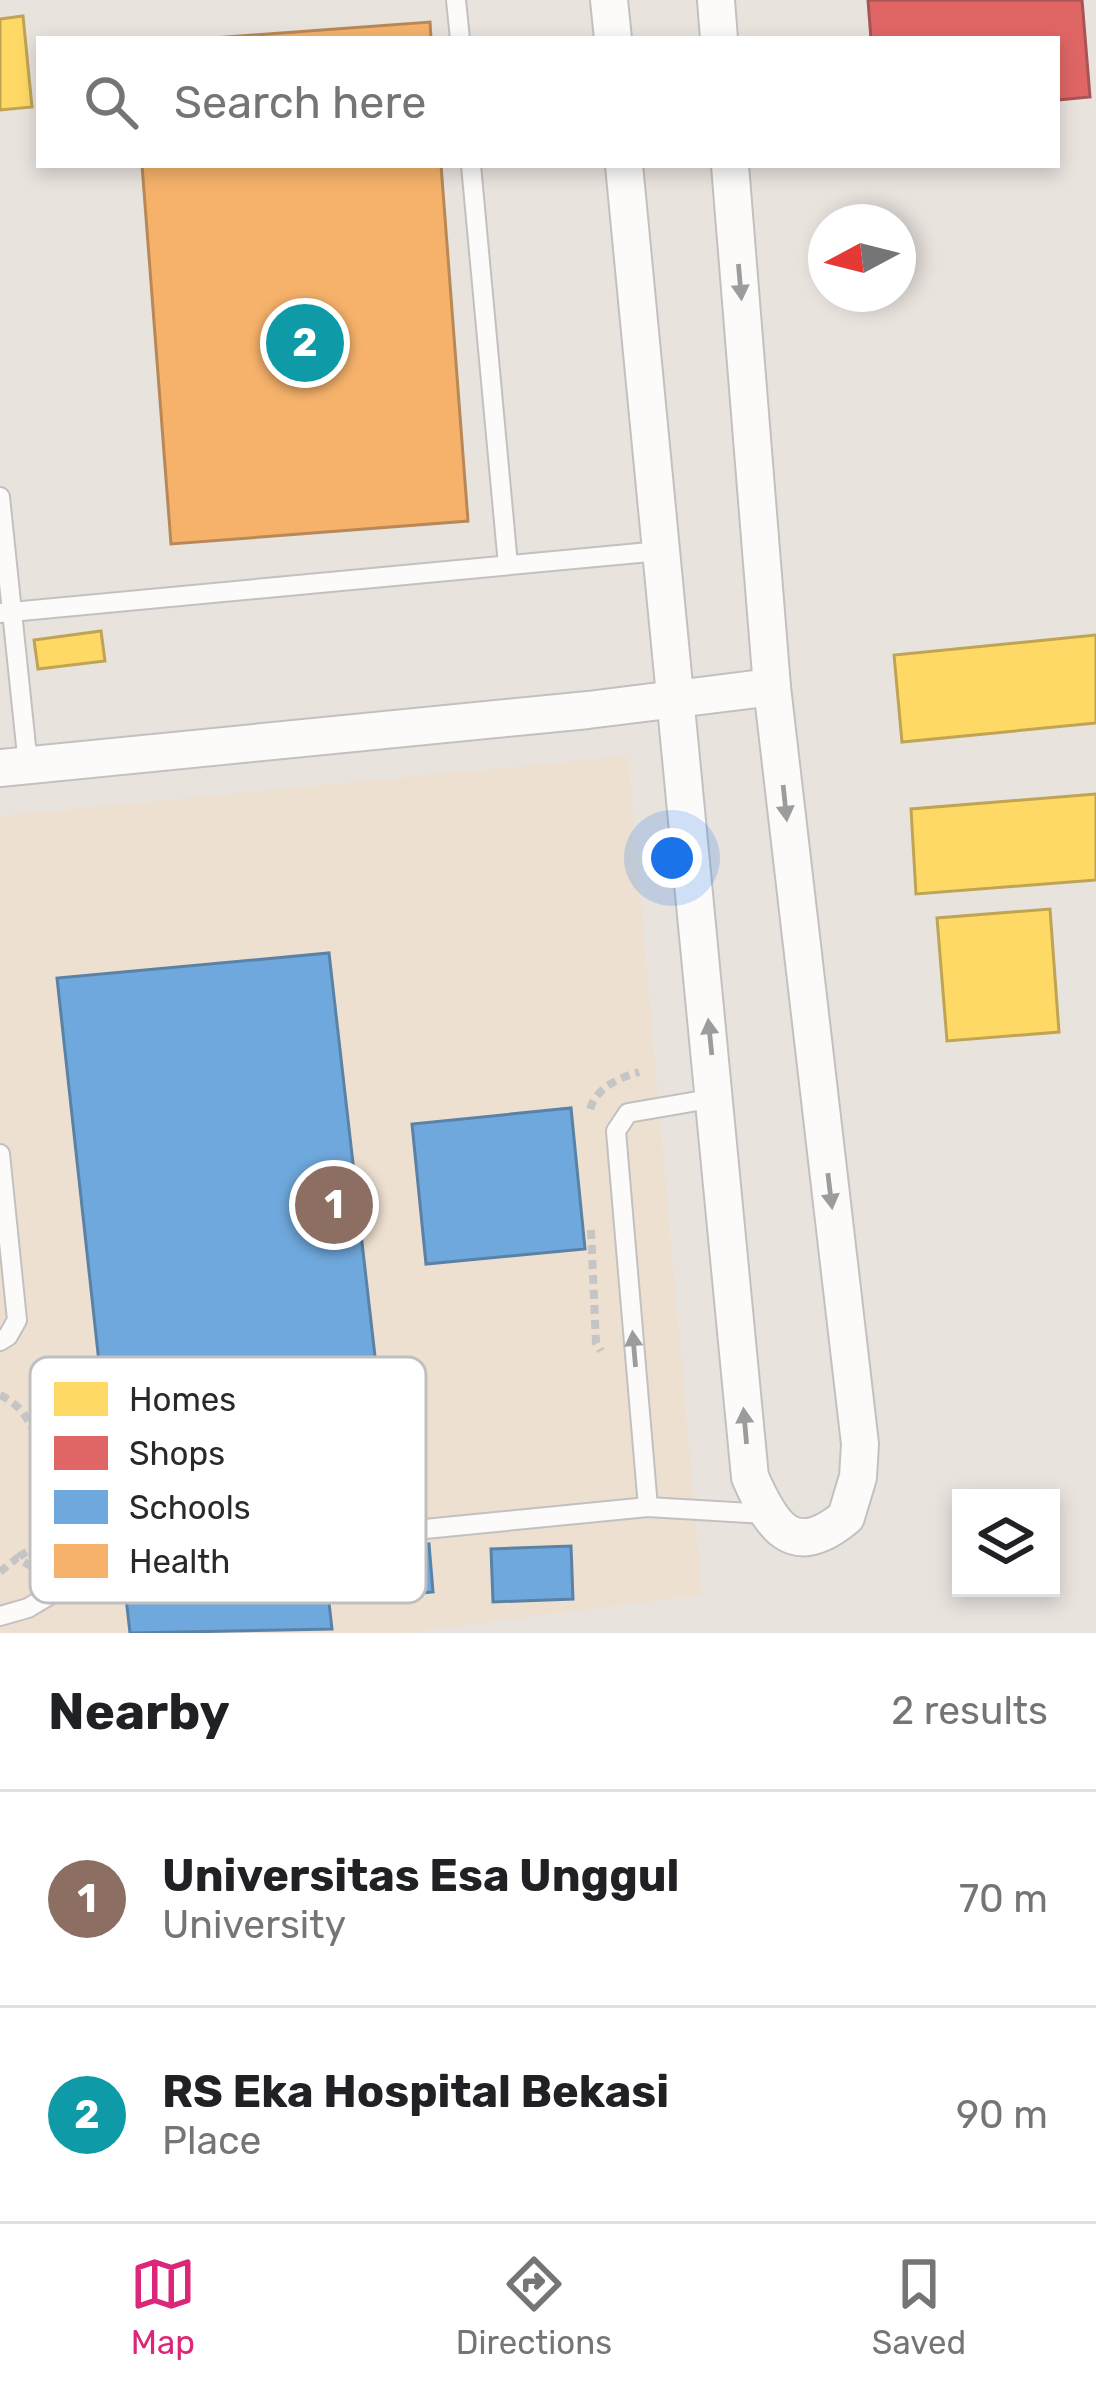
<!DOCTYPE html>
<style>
:root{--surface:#fff;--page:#f6f6f6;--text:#202124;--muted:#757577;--line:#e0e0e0;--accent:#db2777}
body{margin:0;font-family:Rubik,sans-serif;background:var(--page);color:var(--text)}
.controls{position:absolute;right:36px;bottom:36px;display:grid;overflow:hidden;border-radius:0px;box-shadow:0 6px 18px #0003}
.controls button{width:108px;height:108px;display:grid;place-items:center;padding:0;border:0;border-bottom:3px solid var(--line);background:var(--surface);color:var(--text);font:60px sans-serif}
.compass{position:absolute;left:808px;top:204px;width:108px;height:108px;border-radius:50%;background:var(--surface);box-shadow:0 6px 18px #0003;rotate:263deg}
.you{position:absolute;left:672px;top:858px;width:42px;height:42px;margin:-30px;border:9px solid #fff;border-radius:50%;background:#1a73e8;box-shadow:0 0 0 18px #1a73e833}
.badge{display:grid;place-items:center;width:78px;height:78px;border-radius:50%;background:var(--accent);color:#fff;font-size:39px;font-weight:700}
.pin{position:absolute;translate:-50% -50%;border:6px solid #fff;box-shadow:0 3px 12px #0006}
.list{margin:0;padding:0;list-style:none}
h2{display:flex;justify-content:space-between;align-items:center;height:156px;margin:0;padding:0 48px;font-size:51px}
h2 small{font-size:39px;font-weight:400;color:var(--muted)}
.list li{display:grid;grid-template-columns:78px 1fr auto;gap:36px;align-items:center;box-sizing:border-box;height:216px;padding:0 48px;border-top:3px solid var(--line)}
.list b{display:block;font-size:45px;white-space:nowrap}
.list p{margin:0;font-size:39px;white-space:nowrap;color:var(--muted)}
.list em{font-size:39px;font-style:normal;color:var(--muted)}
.icon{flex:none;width:66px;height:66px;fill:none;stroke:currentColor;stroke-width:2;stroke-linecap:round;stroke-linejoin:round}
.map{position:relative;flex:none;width:1096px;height:1633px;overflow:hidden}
.search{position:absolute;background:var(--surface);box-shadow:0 6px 18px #0003;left:36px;right:36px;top:36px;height:132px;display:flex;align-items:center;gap:30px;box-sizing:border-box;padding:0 42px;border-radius:0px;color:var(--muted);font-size:45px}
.sheet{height:588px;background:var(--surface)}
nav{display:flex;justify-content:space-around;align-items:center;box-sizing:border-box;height:168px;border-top:3px solid var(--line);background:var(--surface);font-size:33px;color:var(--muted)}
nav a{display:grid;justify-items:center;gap:6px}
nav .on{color:var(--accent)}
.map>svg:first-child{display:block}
</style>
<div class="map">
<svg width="1096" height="1633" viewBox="0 0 1096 1633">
<rect width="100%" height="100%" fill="#e9e3de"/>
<!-- education -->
<path fill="#ede0d1" d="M 628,756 L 702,1595 L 404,1633 L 0,1633 L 0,816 Z"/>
<!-- homes -->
<g fill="#ffd966" stroke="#bfa454" stroke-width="3">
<path d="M 23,16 L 32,107 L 0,110 L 0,19 Z"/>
<path d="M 101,631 L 105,661 L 38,669 L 34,640 Z"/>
<path d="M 1096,635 L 1096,723 L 902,742 L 894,655 Z"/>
<path d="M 1096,794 L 1096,880 L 916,894 L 911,809 Z"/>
<path d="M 1050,909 L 1059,1032 L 947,1041 L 937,918 Z"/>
</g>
<!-- shops -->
<path fill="#e06666" stroke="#a95454" stroke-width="3" d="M 868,0 L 1082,0 L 1090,97 L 1057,100 L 1057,39 L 871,39 Z"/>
<!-- schools -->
<g fill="#6fa8dc" stroke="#5a82a6" stroke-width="3">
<path d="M 329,953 L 377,1374 L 103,1399 L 57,978 Z"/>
<path d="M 571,1108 L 585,1249 L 426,1264 L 412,1124 Z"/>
<path d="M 429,1544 L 433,1592 L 350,1600 L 345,1553 Z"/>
<path d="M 571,1546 L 573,1599 L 493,1602 L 491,1549 Z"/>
<path d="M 275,1574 L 277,1589 L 327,1585 L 332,1629 L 130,1633 L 125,1589 Z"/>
</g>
<!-- health -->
<g fill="#f6b26b" stroke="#b88957" stroke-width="3">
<path d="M 430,22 L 431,39 L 200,39 Z"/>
<path d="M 142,165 L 441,165 L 468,521 L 171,544 Z"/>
</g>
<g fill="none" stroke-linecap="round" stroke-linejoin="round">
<defs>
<g id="lane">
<path d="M 456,0 L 460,39"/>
<path d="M 471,165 L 508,565"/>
<path d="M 0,497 L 28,765"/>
<path d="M 0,613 L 660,551"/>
<path d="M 0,1154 L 17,1320 L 8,1336 L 0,1341"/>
<path d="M 648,1507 L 616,1131 L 628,1113 L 715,1098"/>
<path d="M 0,1616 L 28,1608 L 73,1581 L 188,1555 L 262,1545 L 648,1507 L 766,1514"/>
</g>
<g id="street">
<path d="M 609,0 L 613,39"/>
<path d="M 716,0 L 719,39"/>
<path d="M 624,165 L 750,1477 C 771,1525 792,1562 846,1517 L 858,1477 L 860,1444 L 772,687 L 730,165"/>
<path d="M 0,768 L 588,710 L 772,687"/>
</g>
</defs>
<!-- lane casing -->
<use href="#lane" stroke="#c2c0c0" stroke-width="22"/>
<!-- street casing -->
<use href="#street" stroke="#c2c0c0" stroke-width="40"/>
<!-- path -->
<g stroke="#c6c5c5" stroke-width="8" stroke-dasharray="9 6" stroke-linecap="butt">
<path d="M 590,1109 C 597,1087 619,1078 639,1072"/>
<path d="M 591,1230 L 596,1343 L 601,1351"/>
<path d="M 0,1395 C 48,1417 42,1481 47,1527 L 31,1549 L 17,1558"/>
<path d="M 0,1572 L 17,1558 L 38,1570"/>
</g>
<!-- lane -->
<use href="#lane" stroke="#fcfbfa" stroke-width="18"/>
<!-- street -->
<use href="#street" stroke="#fcfbfa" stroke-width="36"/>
</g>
<!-- one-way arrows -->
<defs><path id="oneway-solid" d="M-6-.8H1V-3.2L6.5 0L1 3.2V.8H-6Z" transform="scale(3)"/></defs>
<g fill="#9d9c9c">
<use href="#oneway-solid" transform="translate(740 282) rotate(85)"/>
<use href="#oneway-solid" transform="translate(785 803) rotate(84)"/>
<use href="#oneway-solid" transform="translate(710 1037) rotate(-96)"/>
<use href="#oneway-solid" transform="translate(830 1191) rotate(83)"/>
<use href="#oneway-solid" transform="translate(634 1349) rotate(-95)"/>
<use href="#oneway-solid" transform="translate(745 1426) rotate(-95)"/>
</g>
<!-- legend -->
<rect x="30" y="1357" width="396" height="246" rx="18" fill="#fff" stroke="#bfbfbf" stroke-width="3"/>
<rect x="54" y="1382" width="54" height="34" fill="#ffd966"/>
<rect x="54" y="1436" width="54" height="34" fill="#e06666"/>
<rect x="54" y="1490" width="54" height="34" fill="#6fa8dc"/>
<rect x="54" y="1544" width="54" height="34" fill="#f6b26b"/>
<g font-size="33" fill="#292929">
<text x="129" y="1411">Homes</text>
<text x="129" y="1465">Shops</text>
<text x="129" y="1519">Schools</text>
<text x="129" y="1573">Health</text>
</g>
</svg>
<div class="controls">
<button><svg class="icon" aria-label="layers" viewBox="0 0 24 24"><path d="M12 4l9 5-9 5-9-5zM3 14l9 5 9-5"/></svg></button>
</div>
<svg class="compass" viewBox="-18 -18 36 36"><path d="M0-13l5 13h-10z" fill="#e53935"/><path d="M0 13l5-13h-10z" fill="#757577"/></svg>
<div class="you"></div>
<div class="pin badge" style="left:334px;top:1205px;background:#8d6e63">1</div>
<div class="pin badge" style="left:305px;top:343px;background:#0f9aa8">2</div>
<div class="search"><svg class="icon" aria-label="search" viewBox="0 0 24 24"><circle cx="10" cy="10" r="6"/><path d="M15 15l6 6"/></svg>Search here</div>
</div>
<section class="sheet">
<h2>Nearby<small>2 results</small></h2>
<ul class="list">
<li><span class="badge" style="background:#8d6e63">1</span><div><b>Universitas Esa Unggul</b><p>University</p></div><em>70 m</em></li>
<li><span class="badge" style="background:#0f9aa8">2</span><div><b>RS Eka Hospital Bekasi</b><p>Place</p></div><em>90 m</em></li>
</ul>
</section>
<nav>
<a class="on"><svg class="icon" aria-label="map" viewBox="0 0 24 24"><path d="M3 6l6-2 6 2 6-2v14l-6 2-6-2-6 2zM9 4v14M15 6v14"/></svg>Map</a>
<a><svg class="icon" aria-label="directions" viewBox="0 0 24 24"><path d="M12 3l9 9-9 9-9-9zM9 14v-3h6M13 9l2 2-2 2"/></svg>Directions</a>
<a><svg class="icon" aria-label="saved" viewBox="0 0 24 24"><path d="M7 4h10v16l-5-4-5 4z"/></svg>Saved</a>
</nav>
